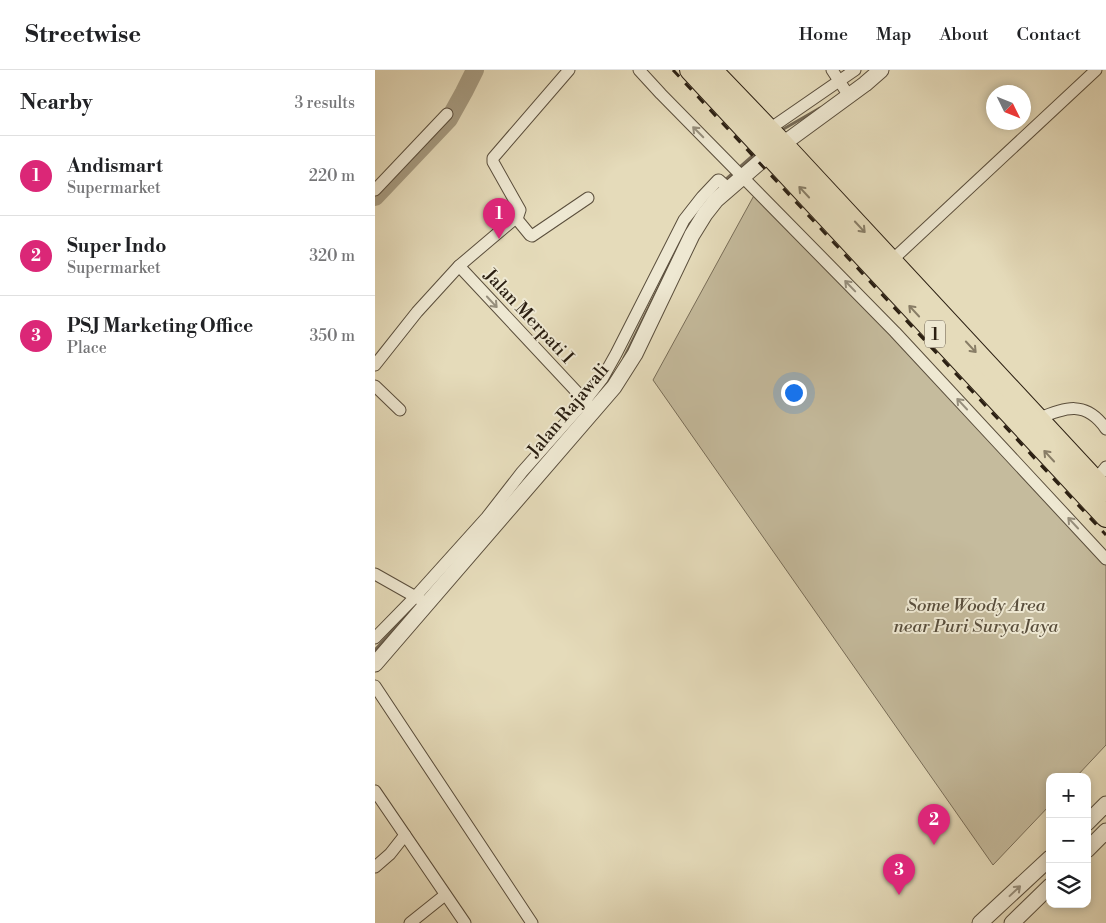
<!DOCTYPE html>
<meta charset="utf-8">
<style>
:root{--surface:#fff;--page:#f6f6f6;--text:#202124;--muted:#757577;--line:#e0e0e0;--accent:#db2777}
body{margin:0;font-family:"Libre Bodoni",serif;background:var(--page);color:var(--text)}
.controls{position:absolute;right:15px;bottom:15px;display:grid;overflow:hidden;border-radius:10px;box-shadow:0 2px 8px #0003}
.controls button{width:45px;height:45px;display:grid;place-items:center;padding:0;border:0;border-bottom:1px solid var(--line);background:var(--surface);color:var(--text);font:25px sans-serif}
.compass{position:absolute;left:611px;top:15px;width:45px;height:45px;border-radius:50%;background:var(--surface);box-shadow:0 2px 8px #0003;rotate:133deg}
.you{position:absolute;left:418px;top:322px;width:18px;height:18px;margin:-12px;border:4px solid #fff;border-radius:50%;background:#1a73e8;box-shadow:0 0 0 8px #1a73e833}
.badge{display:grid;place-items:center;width:32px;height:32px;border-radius:50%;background:var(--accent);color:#fff;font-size:16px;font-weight:700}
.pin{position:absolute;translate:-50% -41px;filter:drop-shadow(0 1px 2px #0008)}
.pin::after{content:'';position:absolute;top:26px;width:18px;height:15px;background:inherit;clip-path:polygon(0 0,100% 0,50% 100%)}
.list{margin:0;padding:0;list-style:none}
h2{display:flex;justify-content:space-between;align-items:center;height:65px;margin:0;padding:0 20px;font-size:21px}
h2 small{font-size:16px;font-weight:400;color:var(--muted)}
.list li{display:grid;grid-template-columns:32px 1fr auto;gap:15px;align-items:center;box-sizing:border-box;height:80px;padding:0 20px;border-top:1px solid var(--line)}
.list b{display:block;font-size:19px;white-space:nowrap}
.list p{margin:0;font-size:16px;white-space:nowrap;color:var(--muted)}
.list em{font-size:16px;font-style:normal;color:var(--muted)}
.icon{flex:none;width:28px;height:28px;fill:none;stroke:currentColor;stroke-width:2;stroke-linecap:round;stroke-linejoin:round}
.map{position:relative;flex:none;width:731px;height:853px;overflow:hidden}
header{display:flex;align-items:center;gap:30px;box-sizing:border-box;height:70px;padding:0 25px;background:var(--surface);border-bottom:1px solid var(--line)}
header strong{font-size:24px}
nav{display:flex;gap:28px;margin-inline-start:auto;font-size:18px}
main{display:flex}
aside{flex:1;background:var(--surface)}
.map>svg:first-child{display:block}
</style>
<header>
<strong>Streetwise</strong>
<nav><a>Home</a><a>Map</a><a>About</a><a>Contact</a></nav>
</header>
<main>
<aside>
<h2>Nearby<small>3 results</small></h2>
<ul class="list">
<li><span class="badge">1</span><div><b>Andismart</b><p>Supermarket</p></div><em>220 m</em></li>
<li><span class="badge">2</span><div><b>Super Indo</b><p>Supermarket</p></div><em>320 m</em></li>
<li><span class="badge">3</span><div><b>PSJ Marketing Office</b><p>Place</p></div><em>350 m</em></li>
</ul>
</aside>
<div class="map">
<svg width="731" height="853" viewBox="0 0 731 853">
<rect width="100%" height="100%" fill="#e5dbba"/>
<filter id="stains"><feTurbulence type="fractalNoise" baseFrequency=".004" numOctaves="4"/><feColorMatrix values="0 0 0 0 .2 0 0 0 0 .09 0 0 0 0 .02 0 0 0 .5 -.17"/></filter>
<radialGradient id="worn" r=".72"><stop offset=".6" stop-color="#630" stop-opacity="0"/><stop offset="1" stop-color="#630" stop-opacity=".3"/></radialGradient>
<!-- green -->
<path fill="#c5bb9d" stroke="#786d58" d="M 382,120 L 731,495 L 731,675 L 701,707 L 675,707 L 675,735 L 618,795 L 278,310 Z"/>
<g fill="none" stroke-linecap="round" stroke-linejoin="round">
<!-- stream -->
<g stroke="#756955" stroke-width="3">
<path d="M 405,61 L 445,38"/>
<path d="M 349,111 L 382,82"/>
<path d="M 302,175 L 310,164"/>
<path d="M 249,288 L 286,213 L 296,187"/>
<path d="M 221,326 L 239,304"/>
<path d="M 173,381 L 189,363"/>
<path d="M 0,580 L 34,543"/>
</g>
<!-- river -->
<path stroke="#a69b81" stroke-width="18" d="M 0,127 L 74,49 L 89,22 L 100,0"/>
<defs>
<g id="minor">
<path d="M 264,0 L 286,24 L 520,262 L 731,489"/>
<path d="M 457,0 L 474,26"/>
<path d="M 393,60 L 480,0"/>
<path d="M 0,120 L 72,44"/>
<path d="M 141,148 L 155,165 L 157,166 L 213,128"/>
<path d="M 514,193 L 721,0"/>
<path d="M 84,196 L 214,335"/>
<path d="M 0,295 L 42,242 L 84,196 L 143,146 L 145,140 L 118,92 L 118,88 L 194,0"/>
<path d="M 0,316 L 25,340"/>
<path d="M 663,349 C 690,337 711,330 731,359"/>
<path d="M 720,411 L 731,397"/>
<path d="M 0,504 L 46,530"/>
<path d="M 0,568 L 40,527 L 112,447 L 147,402 L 210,331 L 227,309 L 241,284 L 309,150 L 327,127 L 343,110 L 344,110 L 354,119"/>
<path d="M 0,616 L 157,853"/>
<path d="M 0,721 L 90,853"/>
<path d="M 0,797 L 15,784 L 30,765"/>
<path d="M 35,853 L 70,825"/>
</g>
<g id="tertiary">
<path d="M 0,594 L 239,317 L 260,284 L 317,165 L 330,144 L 341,130 L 393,85 L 490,14 L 506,0"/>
<path d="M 712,753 L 731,734"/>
<path d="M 712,780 L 731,761"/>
<path d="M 605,853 L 675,788"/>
<path d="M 637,853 L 675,816"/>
</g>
<g id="trunk">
<path d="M 315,0 L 731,447"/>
<path d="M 337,0 L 408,74 L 731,422"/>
</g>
</defs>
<!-- minor casing -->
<use href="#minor" stroke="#5a4e3c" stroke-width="13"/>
<!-- tertiary casing -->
<use href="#tertiary" stroke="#5a4e3c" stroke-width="17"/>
<!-- trunk casing -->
<use href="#trunk" stroke="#2b1f12" stroke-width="22"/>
<!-- minor -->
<use href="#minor" stroke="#eee8d2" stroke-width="11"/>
<!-- tertiary -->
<use href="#tertiary" stroke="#eee8d2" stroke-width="15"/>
<!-- trunk -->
<use href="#trunk" stroke="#e5dbba" stroke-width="20"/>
<!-- rail -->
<path stroke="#2b1f12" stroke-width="3" stroke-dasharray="9 9" stroke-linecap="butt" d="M 298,0 L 731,465"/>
</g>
<!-- one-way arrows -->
<defs><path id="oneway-shaft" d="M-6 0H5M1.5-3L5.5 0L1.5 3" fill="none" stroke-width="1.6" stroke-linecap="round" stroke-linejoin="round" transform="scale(1.25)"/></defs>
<g stroke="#968e7c">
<use href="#oneway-shaft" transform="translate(323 62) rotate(-135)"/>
<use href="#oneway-shaft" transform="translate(475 216) rotate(-134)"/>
<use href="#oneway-shaft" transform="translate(117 232) rotate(47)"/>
<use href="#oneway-shaft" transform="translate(587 334) rotate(-133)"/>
<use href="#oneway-shaft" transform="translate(698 453) rotate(-133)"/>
<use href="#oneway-shaft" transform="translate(640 821) rotate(-43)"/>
</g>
<g stroke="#887d66">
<use href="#oneway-shaft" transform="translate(429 122) rotate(-133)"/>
<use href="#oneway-shaft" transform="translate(485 157) rotate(47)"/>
<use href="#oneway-shaft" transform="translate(539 241) rotate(-133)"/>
<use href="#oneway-shaft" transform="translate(596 277) rotate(47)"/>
<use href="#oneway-shaft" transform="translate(674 386) rotate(-133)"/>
</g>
<g text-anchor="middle" stroke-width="4" stroke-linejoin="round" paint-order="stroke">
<!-- shield labels -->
<rect fill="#eee8d2" stroke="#665b4c" stroke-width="1" x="550" y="250.5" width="20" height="27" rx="4"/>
<g font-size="16" font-weight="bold" fill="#2b1f12">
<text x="560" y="270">1</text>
</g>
<!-- street labels -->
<g font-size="18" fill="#2b1f12" stroke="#eee8d2">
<text transform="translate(154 246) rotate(47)" y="6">Jalan Merpati I</text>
<text transform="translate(193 340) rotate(-50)" y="6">Jalan Rajawali</text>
</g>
<!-- park labels -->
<g font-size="18" font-style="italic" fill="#594e3c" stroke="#eee8d2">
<text x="601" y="541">Some Woody Area<tspan x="601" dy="21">near Puri Surya Jaya</tspan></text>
</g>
</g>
<rect width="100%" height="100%" filter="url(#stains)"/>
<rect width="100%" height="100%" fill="url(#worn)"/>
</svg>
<div class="controls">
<button>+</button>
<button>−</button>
<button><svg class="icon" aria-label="layers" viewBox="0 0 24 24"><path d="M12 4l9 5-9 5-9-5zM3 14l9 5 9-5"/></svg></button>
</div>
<svg class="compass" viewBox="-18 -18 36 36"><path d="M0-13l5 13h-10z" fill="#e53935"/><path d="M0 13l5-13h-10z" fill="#757577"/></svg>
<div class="you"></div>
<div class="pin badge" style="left:124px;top:169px">1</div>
<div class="pin badge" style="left:559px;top:775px">2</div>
<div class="pin badge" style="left:524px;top:825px">3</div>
</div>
</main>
